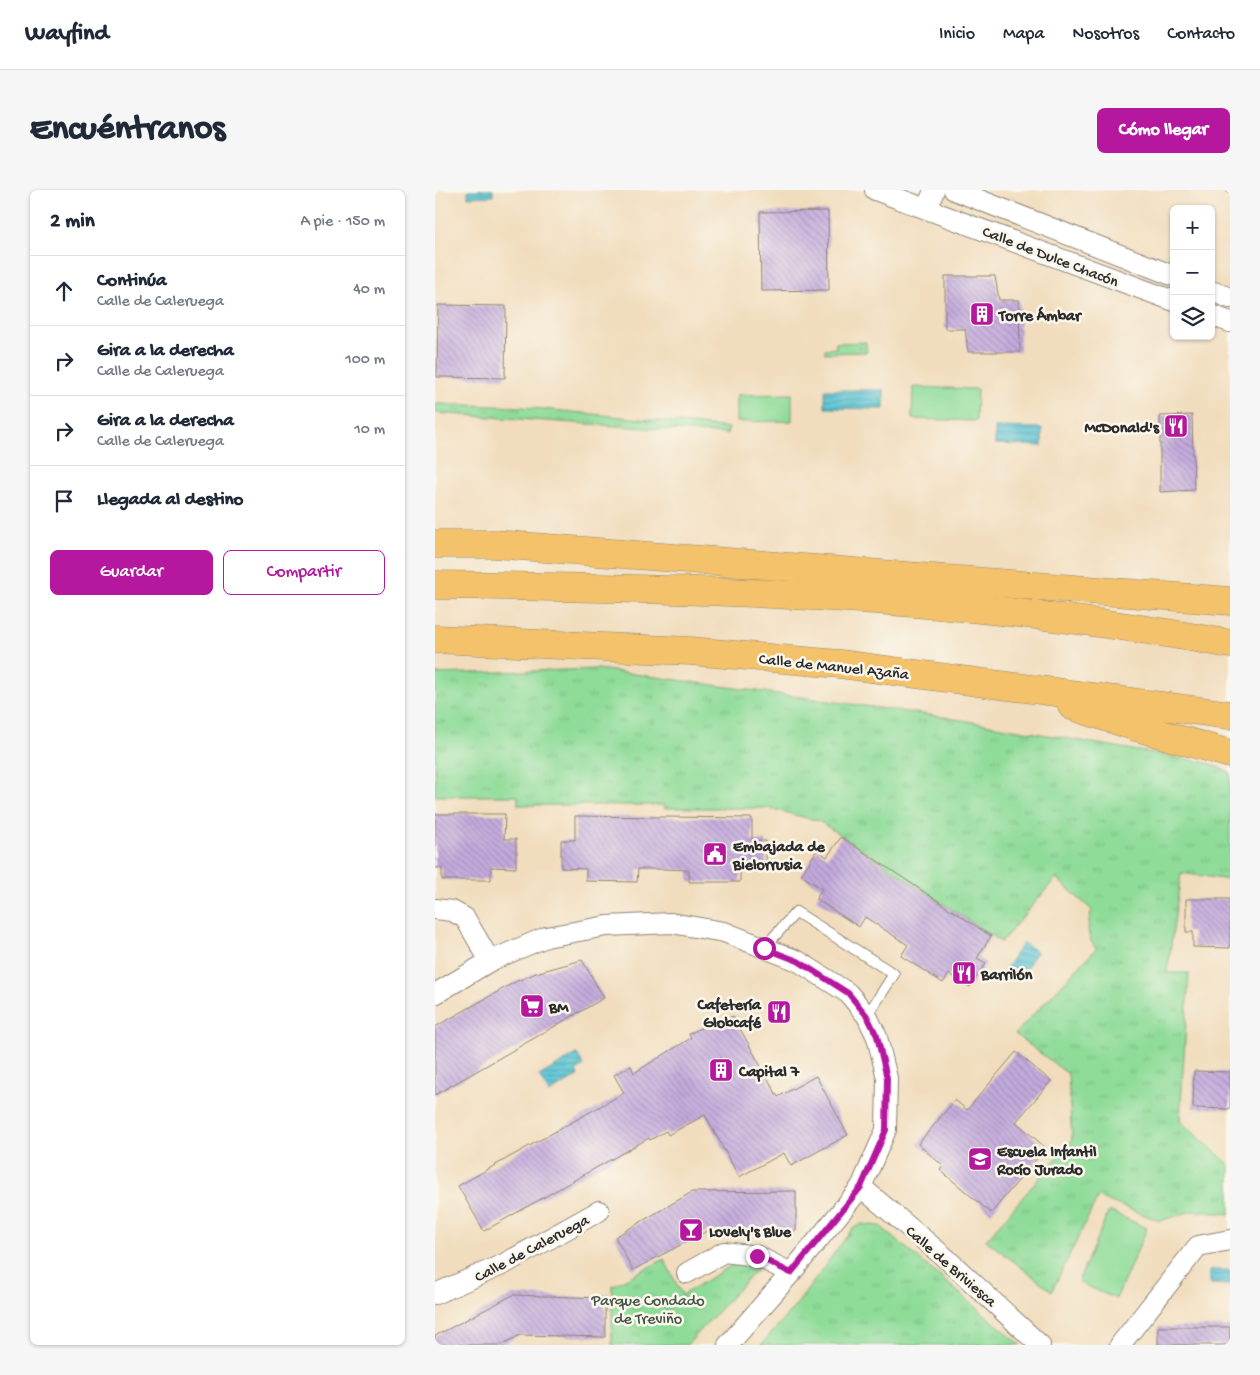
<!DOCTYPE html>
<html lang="es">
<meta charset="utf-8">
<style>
:root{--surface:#fff;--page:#f6f6f7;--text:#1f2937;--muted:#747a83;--line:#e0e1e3;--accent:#b5179e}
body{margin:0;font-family:"Gochi Hand",sans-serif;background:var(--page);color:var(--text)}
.controls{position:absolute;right:15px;top:15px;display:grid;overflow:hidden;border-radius:8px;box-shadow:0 1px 4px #0004}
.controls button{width:45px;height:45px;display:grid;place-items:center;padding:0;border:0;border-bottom:1px solid var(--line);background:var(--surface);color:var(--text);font:25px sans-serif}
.stop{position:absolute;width:15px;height:15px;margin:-11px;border:4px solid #b5179e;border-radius:50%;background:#fff}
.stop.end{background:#b5179e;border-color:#fff;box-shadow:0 1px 5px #0008}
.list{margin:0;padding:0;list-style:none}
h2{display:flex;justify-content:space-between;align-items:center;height:65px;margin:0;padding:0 20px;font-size:21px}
h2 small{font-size:16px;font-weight:400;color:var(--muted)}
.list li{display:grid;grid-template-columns:32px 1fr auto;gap:15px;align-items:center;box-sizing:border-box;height:70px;padding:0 20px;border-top:1px solid var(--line)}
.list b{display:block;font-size:19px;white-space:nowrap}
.list p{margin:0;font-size:16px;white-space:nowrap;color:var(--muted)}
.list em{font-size:16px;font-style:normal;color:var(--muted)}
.actions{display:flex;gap:10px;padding:15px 20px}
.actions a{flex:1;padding:11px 0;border:1px solid var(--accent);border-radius:8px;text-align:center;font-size:18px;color:var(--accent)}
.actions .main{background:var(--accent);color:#fff}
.icon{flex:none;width:28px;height:28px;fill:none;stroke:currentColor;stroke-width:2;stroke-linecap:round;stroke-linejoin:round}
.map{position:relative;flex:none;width:795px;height:1155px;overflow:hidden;border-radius:8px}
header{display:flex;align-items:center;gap:30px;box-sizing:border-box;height:70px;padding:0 25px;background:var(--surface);border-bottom:1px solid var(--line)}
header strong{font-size:24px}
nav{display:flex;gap:28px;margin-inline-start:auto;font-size:18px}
.intro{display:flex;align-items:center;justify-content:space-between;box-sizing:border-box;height:120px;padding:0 30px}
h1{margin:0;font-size:35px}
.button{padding:12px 22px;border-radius:8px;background:var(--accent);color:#fff;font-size:18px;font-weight:700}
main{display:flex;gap:30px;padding:0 30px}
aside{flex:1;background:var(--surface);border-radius:8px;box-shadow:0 1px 4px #0004}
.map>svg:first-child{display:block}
</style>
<header>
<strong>Wayfind</strong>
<nav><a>Inicio</a><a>Mapa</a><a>Nosotros</a><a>Contacto</a></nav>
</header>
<div class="intro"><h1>Encuéntranos</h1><a class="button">Cómo llegar</a></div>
<main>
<aside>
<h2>2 min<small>A pie · 150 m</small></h2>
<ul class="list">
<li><svg class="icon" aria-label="ahead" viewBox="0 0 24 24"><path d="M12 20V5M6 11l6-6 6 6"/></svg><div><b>Continúa</b><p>Calle de Caleruega</p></div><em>40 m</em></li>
<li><svg class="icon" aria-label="right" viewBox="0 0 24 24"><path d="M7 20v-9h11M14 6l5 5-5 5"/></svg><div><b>Gira a la derecha</b><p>Calle de Caleruega</p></div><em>100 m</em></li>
<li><svg class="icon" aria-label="right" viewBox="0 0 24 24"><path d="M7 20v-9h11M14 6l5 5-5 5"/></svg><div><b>Gira a la derecha</b><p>Calle de Caleruega</p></div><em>10 m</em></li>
<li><svg class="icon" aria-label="arrive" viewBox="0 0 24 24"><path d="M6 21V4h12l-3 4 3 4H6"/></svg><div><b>Llegada al destino</b></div></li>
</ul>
<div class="actions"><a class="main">Guardar</a><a>Compartir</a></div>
</aside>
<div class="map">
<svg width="795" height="1155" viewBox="0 0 795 1155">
<defs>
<pattern id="park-tufts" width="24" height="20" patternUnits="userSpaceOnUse" patternTransform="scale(1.25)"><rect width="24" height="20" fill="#8fdc99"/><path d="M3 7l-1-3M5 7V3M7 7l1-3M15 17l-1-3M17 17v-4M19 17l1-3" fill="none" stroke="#7cbd84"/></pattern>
<pattern id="water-rules" width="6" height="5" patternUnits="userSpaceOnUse" patternTransform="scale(1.25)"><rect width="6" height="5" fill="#59c4d4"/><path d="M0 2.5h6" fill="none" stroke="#4a9fac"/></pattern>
<pattern id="building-back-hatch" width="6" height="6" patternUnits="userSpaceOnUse" patternTransform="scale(1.25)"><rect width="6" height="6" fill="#c4abdd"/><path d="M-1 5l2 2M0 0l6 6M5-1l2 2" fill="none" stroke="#9f8bb3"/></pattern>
</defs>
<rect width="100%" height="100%" fill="#fbf7ec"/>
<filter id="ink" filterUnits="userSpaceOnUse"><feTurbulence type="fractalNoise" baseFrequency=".02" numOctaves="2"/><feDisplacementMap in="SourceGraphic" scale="10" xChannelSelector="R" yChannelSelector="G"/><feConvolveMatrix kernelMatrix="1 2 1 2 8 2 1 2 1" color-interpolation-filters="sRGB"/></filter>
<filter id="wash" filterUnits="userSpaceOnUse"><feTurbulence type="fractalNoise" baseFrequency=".0096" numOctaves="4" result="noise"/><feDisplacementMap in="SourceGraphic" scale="20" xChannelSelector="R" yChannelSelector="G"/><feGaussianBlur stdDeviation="1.12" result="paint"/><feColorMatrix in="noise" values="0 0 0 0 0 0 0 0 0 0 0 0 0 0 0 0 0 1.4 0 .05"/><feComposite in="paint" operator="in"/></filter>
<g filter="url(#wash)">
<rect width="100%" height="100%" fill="#f1ddbd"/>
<!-- green -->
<g fill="#8fdc99" stroke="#5d8462">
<path d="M 478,197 L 542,199 L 541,231 L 477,229 Z"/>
<path d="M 357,204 L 357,231 L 302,232 L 302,205 Z"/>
<path d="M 674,1021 L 712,1038 L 681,1109 L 643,1092 Z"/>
</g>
<!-- park -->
<g fill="url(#park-tufts)" stroke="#5d8462">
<path d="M 431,152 L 432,162 L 390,163 L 390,159 L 401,158 L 401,153 Z"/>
<path d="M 0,214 L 88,217 L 294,238 L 292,244 L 0,223 Z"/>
<path d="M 163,479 L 509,527 L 773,573 L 795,582 L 795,690 L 746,683 L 732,783 L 754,783 L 745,931 L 795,975 L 795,1024 L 757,1021 L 725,1031 L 663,1007 L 617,1101 L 551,1050 L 637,950 L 633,884 L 580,844 L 661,759 C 651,746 652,735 657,720 L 621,688 L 566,752 L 384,631 L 332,618 L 229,618 L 229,615 L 83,615 L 83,606 L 0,606 L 0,484 Z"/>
<path d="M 427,1034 L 445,1036 L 586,1155 L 326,1155 L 362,1114 L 417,1039 Z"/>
<path d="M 229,1069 L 247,1105 L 297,1075 L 327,1073 L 252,1155 L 177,1155 L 177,1096 Z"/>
</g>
<!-- water -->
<g fill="url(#water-rules)" stroke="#427880">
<path d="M 33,0 L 58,0 L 58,6 L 33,7 Z"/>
<path d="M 390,200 L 449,200 L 449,219 L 390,218 Z"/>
<path d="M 560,237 L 607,238 L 607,256 L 560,254 Z"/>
<path d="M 588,753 L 602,762 L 583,790 L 570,780 Z"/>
<path d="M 142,864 L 149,876 L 141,881 L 143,886 L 114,903 L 104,886 Z"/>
<path d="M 775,1080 L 795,1080 L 795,1095 L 775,1094 Z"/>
</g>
<g id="blocks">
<!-- building -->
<g fill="url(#building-back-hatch)">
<path d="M 393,21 L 394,100 L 326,101 L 325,22 Z"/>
<path d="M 510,86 L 560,86 L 564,110 L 584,110 L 585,162 L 533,162 L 530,139 L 510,139 Z"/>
<path d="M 3,115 L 71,116 L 70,188 L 2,187 Z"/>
<path d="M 757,225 L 759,300 L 725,302 L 725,226 Z"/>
<path d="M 0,624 L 70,624 L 69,649 L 81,649 L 81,678 L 56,677 L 56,690 L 7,690 L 7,678 L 0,678 Z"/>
<path d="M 140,626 L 317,628 L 317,651 L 331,651 L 331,680 L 305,680 L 305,692 L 254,692 L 254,680 L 228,679 L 203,679 L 202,692 L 151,691 L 151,679 L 126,678 L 126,650 L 140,650 Z"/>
<path d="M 406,647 L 556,746 L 542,768 L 551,773 L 535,797 L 514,784 L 508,793 L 466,766 L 473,755 L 430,727 L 424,737 L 381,709 L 387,699 L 366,685 L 382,660 L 392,667 Z"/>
<path d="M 751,709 L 795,709 L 795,758 L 758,757 L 758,742 L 751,742 Z"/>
<path d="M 147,770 L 169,808 L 0,905 L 0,837 L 80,792 L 101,783 Z"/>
<path d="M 298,826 L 343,907 L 381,886 L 413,945 L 356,976 L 349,963 L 304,987 L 270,925 L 233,945 L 231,941 L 215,950 L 214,948 L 49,1041 L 23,996 L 189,903 L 179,885 L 196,876 L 199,883 L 256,848 L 254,844 L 275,833 L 277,837 Z"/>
<path d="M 581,862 L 616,891 L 581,932 L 611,958 L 556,1023 L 505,980 L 508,976 L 483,954 L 520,910 L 532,920 Z"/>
<path d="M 759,881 L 795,882 L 795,919 L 758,918 Z"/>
<path d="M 361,1001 L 361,1041 L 272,1041 L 198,1080 L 180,1047 L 257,1002 Z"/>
<path d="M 78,1105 L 170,1108 L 170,1147 L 85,1145 L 66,1155 L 0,1155 L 0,1146 Z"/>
<rect x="723" y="1137" width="72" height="18"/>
</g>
</g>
</g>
<g filter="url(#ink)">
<use href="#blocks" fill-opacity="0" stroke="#8e8474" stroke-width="1"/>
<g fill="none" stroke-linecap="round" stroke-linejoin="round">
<defs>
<path id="lane" d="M 329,758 L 361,722 L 459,784 L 432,826"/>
<g id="street">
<path d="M 440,0 L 739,111"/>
<path d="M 519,0 L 739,86"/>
<path d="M 492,19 L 499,0"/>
<path d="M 776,101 L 795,108"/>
<path d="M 776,125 L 795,132"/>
<path d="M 0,719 L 17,721 L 30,728 L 55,771"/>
<path d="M 0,804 L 55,771 L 111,747 L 172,736 L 236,733 L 289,742 L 363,771 L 413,803 L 432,826 L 442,847 L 452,888 L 451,940 L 426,997 L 356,1083 L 293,1155"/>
<path d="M 426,997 L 513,1070 L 605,1155"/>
<path d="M 252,1083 L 289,1062 L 322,1066 L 356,1083"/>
<path d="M 0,1104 L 69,1074 L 164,1021"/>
<path d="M 685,1155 L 763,1056 L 795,1050"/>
</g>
<g id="highway">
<path d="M 0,354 L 59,354 L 795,411"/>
<path d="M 0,395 C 266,398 533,405 795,454"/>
<path d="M 0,449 L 255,461 L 405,474 L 795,525"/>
<path d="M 637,516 L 698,536 L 795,564"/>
</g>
</defs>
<!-- lane casing -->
<use href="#lane" stroke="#8e8474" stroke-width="12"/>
<!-- street casing -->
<use href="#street" stroke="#8e8474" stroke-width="22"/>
<!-- highway casing -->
<use href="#highway" stroke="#8e8474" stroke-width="29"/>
<!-- lane -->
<use href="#lane" stroke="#fff" stroke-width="10"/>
<!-- street -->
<use href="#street" stroke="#fff" stroke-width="20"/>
<!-- highway -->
<use href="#highway" stroke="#f4c26a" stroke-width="28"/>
<!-- rail -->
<path stroke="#2b2b2b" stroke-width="4" stroke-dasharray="8 4" stroke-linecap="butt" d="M 792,0 L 795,1"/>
</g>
</g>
<g fill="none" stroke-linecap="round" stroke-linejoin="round" filter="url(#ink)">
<!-- route -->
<path stroke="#b5179e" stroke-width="6" d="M 322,1066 L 356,1083 L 426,997 L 451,940 L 452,888 L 442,846 L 432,826 L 413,803 L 363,771 L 329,758"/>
</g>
<!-- icons -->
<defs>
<symbol id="building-square" viewBox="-11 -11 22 22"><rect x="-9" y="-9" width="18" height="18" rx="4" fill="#b5179e" stroke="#fbf7ec"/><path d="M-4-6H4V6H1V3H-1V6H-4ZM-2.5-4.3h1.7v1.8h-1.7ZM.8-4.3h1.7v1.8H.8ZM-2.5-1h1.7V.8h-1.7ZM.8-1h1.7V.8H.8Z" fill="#fff"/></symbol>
<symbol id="restaurant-square" viewBox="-11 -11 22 22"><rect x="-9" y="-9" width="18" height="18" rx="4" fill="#b5179e" stroke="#fbf7ec"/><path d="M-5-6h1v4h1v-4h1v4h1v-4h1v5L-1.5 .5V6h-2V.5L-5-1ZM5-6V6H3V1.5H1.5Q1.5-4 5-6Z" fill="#fff"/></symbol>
<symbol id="civic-square" viewBox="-11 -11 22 22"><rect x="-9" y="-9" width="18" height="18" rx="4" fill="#b5179e" stroke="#fbf7ec"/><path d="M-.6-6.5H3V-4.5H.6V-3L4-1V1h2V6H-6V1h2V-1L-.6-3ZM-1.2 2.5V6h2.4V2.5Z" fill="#fff"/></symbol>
<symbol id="supermarket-square" viewBox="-11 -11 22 22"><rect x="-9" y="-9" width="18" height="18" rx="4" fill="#b5179e" stroke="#fbf7ec"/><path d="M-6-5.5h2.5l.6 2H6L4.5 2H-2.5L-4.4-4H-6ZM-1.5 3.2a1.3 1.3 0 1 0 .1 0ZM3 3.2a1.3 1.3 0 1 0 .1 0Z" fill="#fff"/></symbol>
<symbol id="school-square" viewBox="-11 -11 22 22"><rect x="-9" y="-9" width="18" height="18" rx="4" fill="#b5179e" stroke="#fbf7ec"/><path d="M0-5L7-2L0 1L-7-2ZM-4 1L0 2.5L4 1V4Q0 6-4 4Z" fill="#fff"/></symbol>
<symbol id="bar-square" viewBox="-11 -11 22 22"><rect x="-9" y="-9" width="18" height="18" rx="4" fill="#b5179e" stroke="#fbf7ec"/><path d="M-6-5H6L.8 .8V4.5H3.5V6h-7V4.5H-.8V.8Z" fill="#fff"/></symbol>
</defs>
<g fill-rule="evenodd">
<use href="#building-square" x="533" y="110" width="28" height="28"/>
<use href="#restaurant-square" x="727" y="222" width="28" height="28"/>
<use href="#civic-square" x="266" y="650" width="28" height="28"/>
<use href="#restaurant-square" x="515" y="769" width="28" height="28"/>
<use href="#supermarket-square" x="83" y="802" width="28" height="28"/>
<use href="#restaurant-square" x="330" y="808" width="28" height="28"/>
<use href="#building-square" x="272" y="866" width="28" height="28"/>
<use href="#school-square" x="531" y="955" width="28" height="28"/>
<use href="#bar-square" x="242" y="1026" width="28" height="28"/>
</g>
<g text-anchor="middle" stroke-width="5" stroke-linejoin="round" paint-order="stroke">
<!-- street labels -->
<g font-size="16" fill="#2b2b2b" stroke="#fbf7ec">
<text transform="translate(616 65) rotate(21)" y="6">Calle de Dulce Chacón</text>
<text transform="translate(399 475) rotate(6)" y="6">Calle de Manuel Azaña</text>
<text transform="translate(96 1057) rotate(-28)" y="6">Calle de Caleruega</text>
<text transform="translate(517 1075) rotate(41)" y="6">Calle de Briviesca</text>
</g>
<!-- poi labels -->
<g font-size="16" font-weight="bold" fill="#2b2b2b" stroke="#fbf7ec" text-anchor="start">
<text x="564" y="130">Torre Ámbar</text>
<text x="724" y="242" text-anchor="end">McDonald's</text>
<text x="298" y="661">Embajada de<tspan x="298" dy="18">Bielorrusia</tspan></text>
<text x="546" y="789">Barrilón</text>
<text x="326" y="819" text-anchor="end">Cafetería<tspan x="326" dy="18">Globcafé</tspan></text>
<text x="114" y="822">BM</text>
<text x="304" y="886">Capital 7</text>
<text x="562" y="966">Escuela Infantil<tspan x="562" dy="18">Rocío Jurado</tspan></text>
<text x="274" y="1046">Lovely's Blue</text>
</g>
<!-- park labels -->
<g font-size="16" fill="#445746" stroke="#fbf7ec">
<text x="213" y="1115">Parque Condado<tspan x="213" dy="18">de Treviño</tspan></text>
</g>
</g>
</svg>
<div class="controls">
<button>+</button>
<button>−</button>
<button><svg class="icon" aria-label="layers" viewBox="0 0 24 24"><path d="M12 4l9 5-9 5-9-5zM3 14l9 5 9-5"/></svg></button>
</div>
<div class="stop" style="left:329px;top:758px"></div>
<div class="stop end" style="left:322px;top:1066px"></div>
</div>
</main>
